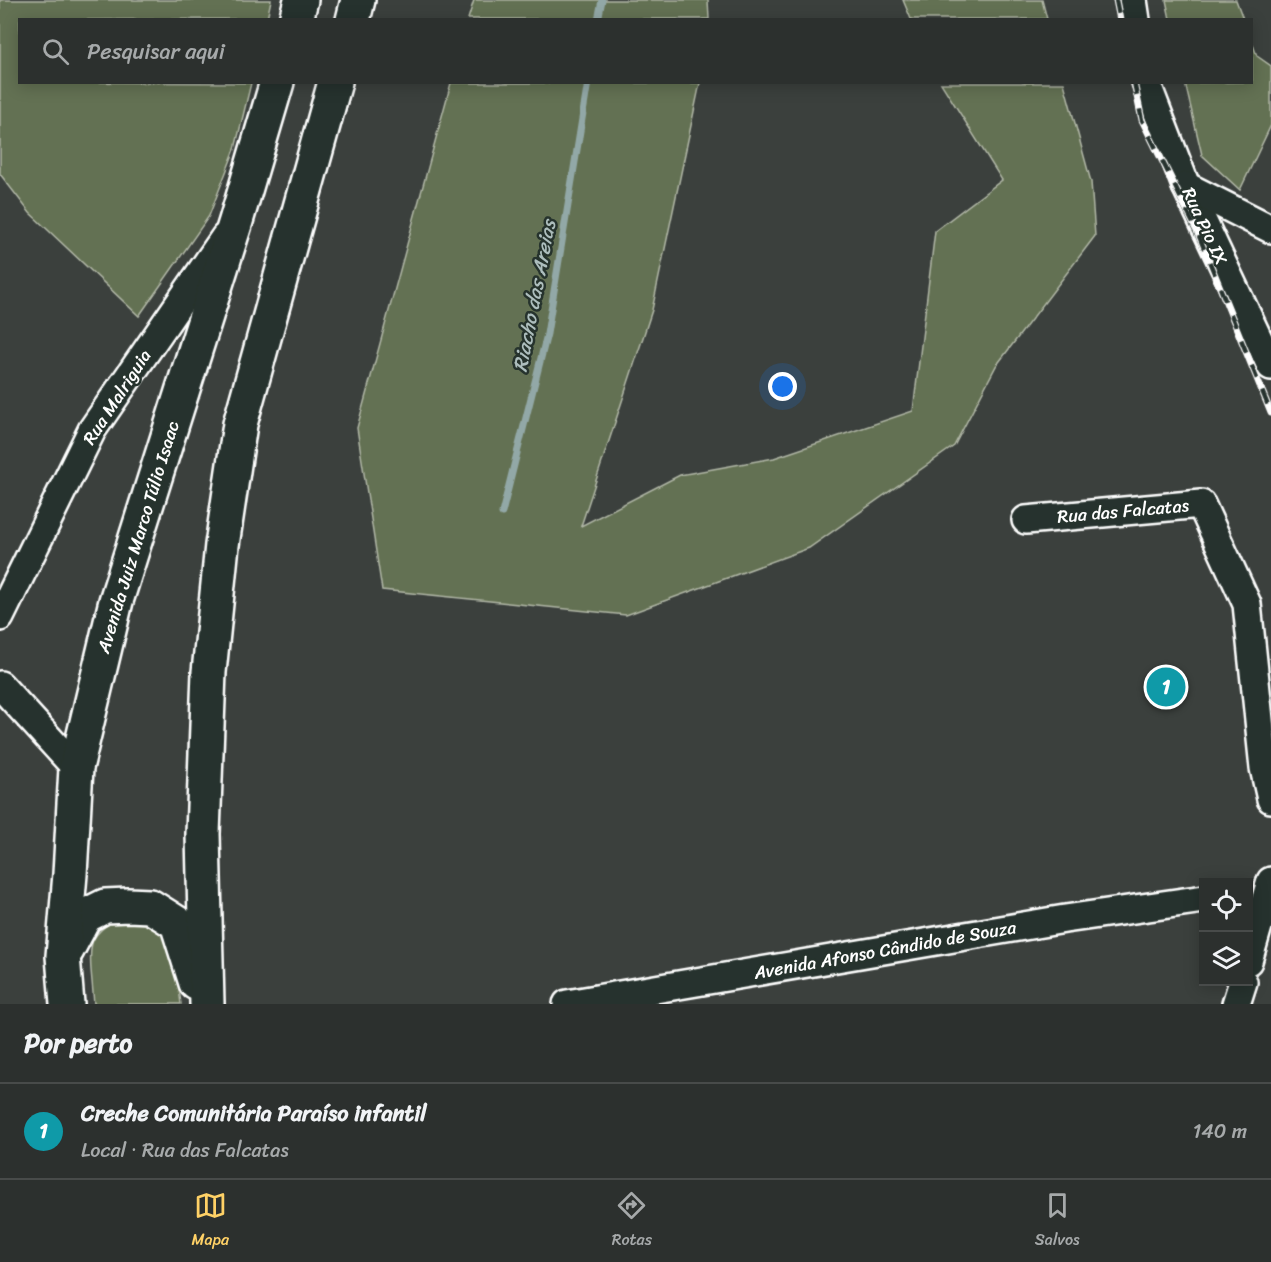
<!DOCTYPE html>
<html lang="pt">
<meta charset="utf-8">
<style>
:root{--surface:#2c302e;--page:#383c3a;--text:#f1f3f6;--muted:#a6a9aa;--line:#484b4a;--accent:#ffd166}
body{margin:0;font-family:Sriracha,sans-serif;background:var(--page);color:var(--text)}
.controls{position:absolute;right:18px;bottom:18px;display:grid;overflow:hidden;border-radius:0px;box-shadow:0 3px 15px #0003}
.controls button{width:54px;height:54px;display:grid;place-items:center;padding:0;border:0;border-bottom:2px solid var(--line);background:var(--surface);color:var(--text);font:30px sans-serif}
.you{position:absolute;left:783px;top:387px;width:21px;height:21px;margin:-15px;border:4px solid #fff;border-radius:50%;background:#1a73e8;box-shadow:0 0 0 9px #1a73e833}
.badge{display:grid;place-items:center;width:39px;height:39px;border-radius:50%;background:var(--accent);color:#fff;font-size:20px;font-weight:700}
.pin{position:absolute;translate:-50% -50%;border:3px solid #fff;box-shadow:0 2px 6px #0006}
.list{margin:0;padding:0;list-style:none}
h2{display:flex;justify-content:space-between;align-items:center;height:78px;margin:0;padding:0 24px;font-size:26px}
h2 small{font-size:20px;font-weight:400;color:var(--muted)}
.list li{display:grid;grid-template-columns:39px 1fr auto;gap:18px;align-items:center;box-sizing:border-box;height:96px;padding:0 24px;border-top:2px solid var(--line)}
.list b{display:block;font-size:22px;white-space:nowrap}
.list p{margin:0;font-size:20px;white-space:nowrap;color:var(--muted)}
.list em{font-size:20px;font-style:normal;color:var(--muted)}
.icon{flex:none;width:33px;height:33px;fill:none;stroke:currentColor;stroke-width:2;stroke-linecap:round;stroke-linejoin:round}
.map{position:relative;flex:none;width:1271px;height:1004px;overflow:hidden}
.search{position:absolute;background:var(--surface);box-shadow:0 3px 15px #0003;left:18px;right:18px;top:18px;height:66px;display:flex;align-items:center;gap:15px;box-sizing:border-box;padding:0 21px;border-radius:0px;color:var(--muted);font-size:22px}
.sheet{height:174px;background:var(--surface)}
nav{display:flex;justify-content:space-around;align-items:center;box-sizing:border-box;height:84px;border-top:2px solid var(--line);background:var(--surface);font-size:16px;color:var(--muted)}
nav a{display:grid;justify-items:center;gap:3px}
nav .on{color:var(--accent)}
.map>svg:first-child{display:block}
</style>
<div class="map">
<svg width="1271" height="1004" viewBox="0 0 1271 1004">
<rect width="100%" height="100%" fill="#3b403d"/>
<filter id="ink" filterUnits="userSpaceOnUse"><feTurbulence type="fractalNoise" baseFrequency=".0167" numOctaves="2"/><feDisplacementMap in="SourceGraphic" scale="12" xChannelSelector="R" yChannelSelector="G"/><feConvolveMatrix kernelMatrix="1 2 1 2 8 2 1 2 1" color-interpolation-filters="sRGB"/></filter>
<g filter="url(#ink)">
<!-- green -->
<g fill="#647152" stroke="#b2b8a8" stroke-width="1.5">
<path d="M 0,0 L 271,0 L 267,19 L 20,20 L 20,82 L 251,83 L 235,149 L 209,216 L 139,316 L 30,213 L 0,174 Z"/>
<path d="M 474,0 L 708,0 L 709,19 L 468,19 Z"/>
<path d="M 903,0 L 1042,0 L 1047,19 L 911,19 Z"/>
<path d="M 1166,0 L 1236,0 L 1243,19 L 1170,19 Z"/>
<path d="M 1252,42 L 1257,56 L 1271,66 L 1271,125 L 1240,190 L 1202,155 L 1185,83 L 1252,82 Z"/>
<path d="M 451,83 L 700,83 L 652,310 L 581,526 L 680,475 L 774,458 L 913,411 L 935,231 L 1002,180 L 941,83 L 1064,83 L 1091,182 L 1095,236 L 996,366 L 954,446 L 809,548 L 626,615 L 382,590 L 357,428 Z"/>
<path d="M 116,919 L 156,923 L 173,944 L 181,1004 L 94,1004 C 93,993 92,982 91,970 C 89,942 91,934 116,919 Z"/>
</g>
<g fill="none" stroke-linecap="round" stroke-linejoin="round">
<!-- stream -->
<g stroke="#92a8a7" stroke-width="7">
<path d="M 598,20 L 602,0"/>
<path d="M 502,513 L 547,334 L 588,82"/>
</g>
<defs>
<g id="street">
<path d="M 1133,0 L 1136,20"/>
<path d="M 1146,82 L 1186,186 L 1271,366"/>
<path d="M 1186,186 L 1271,229"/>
<path d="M 1026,520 L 1201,504 L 1247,604 L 1264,768 L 1271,799"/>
<path d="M 0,617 L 92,430 L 225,237"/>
<path d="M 0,685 L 76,768"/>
<path d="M 1248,961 L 1271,881"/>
<path d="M 567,1004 L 1065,919 L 1204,899"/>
<path d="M 1236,1004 L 1243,982"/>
</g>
<g id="primary">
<path d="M 296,20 L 301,0"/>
<path d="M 353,20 L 358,0"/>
<path d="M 67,950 L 85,916 L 105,906 L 128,905 L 150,906 L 177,923 L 196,983"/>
<path d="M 67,1004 L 63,956 L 70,874 L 76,768 L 116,601 L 236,221 L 277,82"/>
<path d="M 207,1004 L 203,834 L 209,672 L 222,545 L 240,424 L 335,82"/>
</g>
</defs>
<!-- street casing -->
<use href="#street" stroke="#fff" stroke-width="32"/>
<!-- primary casing -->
<use href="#primary" stroke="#fff" stroke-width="38"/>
<!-- street -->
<use href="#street" stroke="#26332d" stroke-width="27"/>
<!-- primary -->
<use href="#primary" stroke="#26332d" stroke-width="33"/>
<defs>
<g id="rail">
<path d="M 1116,0 L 1120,20"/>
<path d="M 1134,82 L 1142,120 L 1197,231 L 1271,413"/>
</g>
</defs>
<!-- rail casing -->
<use href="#rail" stroke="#fff" stroke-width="7"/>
<!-- rail -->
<use href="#rail" stroke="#26332d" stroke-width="4.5" stroke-dasharray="14" stroke-linecap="butt"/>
</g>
</g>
<g text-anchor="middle" stroke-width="5" stroke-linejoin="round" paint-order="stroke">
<!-- street labels -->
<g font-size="18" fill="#fff" stroke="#26332d">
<text transform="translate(1205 226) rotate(65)" y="6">Rua Pio IX</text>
<text transform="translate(117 397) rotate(-57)" y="6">Rua Malriguia</text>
<text transform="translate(1123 511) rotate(-5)" y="6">Rua das Falcatas</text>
<text transform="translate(138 537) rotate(-73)" y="6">Avenida Juiz Marco Túlio Isaac</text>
<text transform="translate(885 950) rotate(-10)" y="6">Avenida Afonso Cândido de Souza</text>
</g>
<!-- water labels -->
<g font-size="20" font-style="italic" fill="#adbebd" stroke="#26332d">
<text transform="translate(534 296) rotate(-79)" y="7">Riacho das Areias</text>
</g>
</g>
</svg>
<div class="controls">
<button><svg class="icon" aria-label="locate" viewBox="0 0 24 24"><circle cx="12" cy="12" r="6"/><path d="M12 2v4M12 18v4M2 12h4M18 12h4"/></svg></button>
<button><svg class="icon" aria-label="layers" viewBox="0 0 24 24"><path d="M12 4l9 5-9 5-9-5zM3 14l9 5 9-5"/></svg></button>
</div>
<div class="you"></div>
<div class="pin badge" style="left:1166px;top:687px;background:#0f9aa8">1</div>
<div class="search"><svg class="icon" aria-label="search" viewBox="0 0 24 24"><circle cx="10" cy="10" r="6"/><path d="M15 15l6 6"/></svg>Pesquisar aqui</div>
</div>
<section class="sheet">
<h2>Por perto<small></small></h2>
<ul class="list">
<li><span class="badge" style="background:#0f9aa8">1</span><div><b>Creche Comunitária Paraíso infantil</b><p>Local · Rua das Falcatas</p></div><em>140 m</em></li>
</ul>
</section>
<nav>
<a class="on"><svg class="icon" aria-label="map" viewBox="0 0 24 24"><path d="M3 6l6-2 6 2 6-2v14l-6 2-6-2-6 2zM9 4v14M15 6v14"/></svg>Mapa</a>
<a><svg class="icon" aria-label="directions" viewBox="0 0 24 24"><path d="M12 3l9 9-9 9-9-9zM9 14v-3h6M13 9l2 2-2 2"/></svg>Rotas</a>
<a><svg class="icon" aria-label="saved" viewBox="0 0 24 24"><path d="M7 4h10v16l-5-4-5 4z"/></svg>Salvos</a>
</nav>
